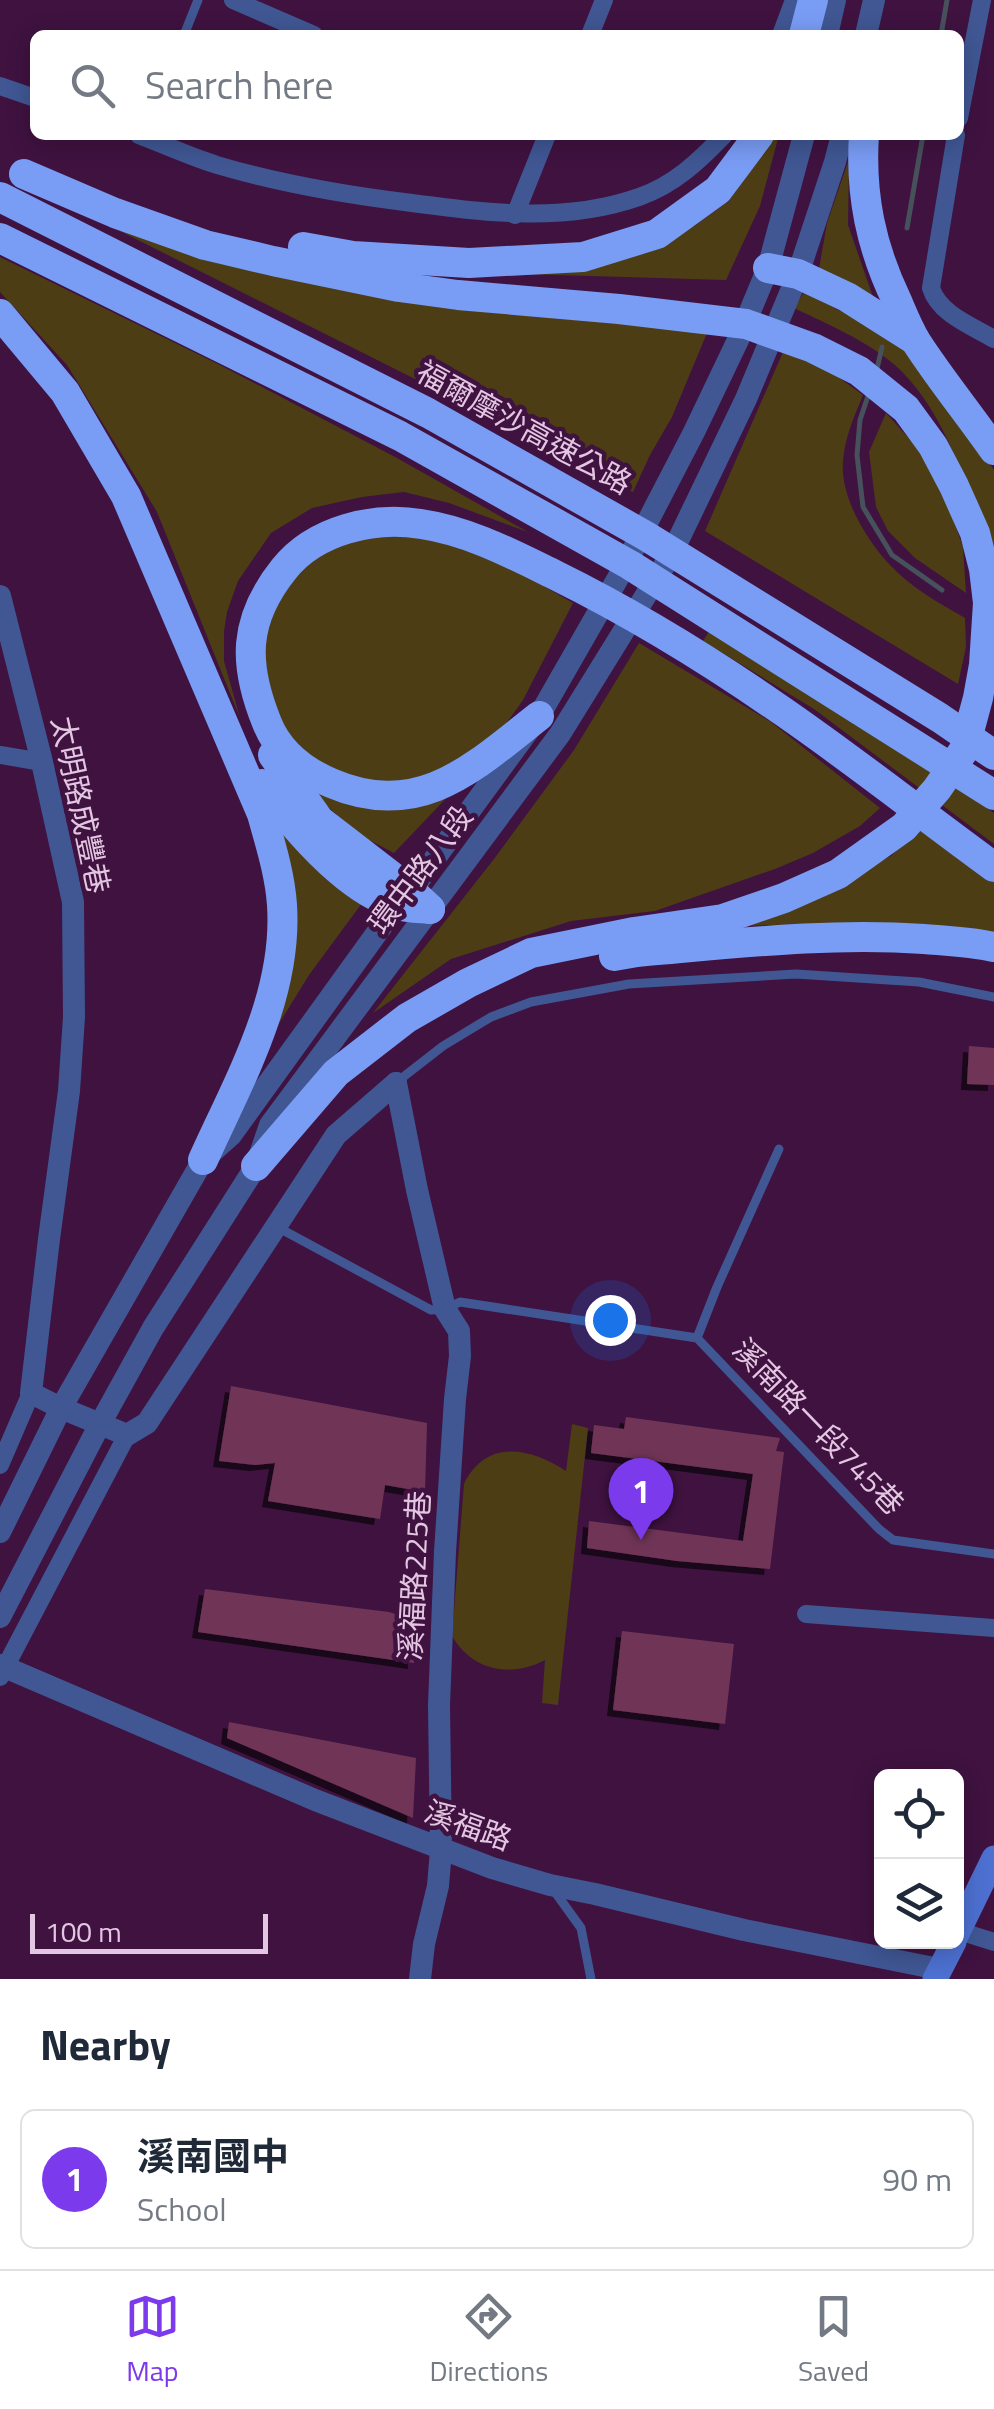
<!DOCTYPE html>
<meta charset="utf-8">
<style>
:root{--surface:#fff;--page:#f2f2f3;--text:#1f2937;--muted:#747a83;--line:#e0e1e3;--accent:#7c3aed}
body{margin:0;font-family:"Titillium Web","Noto Sans TC",sans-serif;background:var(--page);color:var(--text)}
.controls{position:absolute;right:30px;bottom:30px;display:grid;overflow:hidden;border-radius:15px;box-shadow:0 5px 25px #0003}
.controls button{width:90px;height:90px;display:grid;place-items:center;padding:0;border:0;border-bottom:2px solid var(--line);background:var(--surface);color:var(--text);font:50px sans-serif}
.scale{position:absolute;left:30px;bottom:25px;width:238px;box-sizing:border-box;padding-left:10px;border:5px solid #e3c7e2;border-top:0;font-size:28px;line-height:35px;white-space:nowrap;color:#e3c7e2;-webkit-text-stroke:8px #3f1240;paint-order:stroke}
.you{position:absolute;left:610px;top:1320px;width:35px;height:35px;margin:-25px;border:8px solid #fff;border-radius:50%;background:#1a73e8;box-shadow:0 0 0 15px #1a73e833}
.badge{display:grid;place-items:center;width:65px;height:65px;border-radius:50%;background:var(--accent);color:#fff;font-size:32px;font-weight:700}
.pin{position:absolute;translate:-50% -82px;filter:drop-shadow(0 2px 5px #0008)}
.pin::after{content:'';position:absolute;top:52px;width:35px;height:30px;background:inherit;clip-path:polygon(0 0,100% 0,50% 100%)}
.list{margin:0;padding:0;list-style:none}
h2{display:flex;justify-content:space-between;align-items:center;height:130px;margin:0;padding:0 40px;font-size:42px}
h2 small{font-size:32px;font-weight:400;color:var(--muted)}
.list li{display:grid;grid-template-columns:65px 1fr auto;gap:30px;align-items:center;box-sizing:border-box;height:140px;margin:0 20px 20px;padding:0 20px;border:2px solid var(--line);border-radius:15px}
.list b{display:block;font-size:38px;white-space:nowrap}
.list p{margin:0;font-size:32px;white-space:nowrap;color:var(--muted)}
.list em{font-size:32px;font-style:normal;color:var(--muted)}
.icon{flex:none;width:55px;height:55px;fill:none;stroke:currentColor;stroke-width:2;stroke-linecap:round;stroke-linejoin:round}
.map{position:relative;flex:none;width:994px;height:1979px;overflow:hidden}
.search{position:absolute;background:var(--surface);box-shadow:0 5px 25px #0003;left:30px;right:30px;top:30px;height:110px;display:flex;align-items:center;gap:25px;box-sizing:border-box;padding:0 35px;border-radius:15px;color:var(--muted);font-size:38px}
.sheet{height:290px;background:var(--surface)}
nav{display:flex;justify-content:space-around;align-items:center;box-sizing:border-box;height:140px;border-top:2px solid var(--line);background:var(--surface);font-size:28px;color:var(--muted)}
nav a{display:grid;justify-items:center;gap:5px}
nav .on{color:var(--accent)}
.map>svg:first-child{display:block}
</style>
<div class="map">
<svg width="994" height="1979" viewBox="0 0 994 1979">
<defs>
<filter id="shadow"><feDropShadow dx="-6" dy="6" stdDeviation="0" flood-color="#0009"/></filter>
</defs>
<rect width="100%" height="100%" fill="#3f1240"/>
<!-- green -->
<g fill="#4d3d15">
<path d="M 771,135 L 779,135 L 760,206 L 726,280 L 522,274 L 694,226 L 729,201 L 755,164 Z"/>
<path d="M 849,159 L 848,225 L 873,297 L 819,269 L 827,223 Z"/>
<path d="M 90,216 L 707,333 L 672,417 L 650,455 L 633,492 L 411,377 Z"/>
<path d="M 0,257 L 220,365 L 397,458 L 528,532 L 449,503 L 404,492 L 362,497 L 312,508 L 271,533 L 238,581 L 227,612 L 224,631 L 224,661 L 240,718 L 157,512 L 67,365 L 0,292 Z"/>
<path d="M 804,292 L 898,341 L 932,379 L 994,470 L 994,568 C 972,502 949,414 896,366 C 866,340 829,325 794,308 Z"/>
<path d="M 783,352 L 816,361 L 863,395 C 854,417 845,437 843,461 C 840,497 866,539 889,564 C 910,587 939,603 965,618 L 966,647 L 958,684 L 705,531 Z"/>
<path d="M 886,413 L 923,454 L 952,516 L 963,547 L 966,593 L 915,558 L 888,531 L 876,507 L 869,452 Z"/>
<path d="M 421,535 L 488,554 L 573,603 L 523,700 L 493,742 L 467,763 L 391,787 L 327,773 L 283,735 L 260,656 L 262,636 L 292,576 L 327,552 L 363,536 Z"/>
<path d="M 711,628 L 928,768 L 994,813 L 994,844 L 814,709 L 703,641 Z"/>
<path d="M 639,643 L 771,722 L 880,808 L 860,826 L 813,853 L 775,869 L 655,911 L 571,921 L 451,959 L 373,1013 L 494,859 L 574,750 Z"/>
<path d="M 454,790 L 394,853 L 361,836 L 311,792 Z"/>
<path d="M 920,827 L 994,881 L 994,936 L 849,923 L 736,926 L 891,856 Z"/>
<path d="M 282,831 L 365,899 L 309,975 L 267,1043 Z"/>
<path d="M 572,1424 L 588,1428 L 558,1705 L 542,1703 L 545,1660 C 511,1678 472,1671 452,1636 L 464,1484 C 486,1439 529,1447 566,1471 Z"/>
</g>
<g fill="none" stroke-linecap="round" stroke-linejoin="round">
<!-- stream -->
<g stroke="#46515b" stroke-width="5">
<path d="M 941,35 L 947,0"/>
<path d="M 907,228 L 923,135"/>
<path d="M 876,373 L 882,347"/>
<path d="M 869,393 L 860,420 L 857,455 L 863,507 L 892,555 L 942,590"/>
</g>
</g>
<!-- building -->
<g fill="#703557" filter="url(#shadow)">
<path d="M 969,1046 L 994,1048 L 994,1085 L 967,1084 Z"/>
<path d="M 231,1386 L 427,1423 L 425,1492 L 385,1485 L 380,1519 L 268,1501 L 275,1463 L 255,1465 L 219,1461 Z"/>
<path d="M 626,1417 L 780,1438 L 776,1451 L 784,1452 L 770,1569 L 677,1561 L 587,1548 L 589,1521 L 743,1541 L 753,1474 L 591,1453 L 594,1425 L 624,1429 Z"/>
<path d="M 205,1589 L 389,1612 L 411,1619 L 414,1663 L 198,1632 Z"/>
<path d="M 622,1631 L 734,1644 L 725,1724 L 613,1710 Z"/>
<path d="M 229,1722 L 416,1758 L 413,1818 L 227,1738 Z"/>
</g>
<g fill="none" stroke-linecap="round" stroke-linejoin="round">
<!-- service -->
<g stroke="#405794" stroke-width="9">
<path d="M 184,35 L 198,0"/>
<path d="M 398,1081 L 443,1046 L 491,1017 L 531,1002 L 629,984 L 796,974 L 919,982 L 994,997"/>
<path d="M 279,1228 L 431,1310 L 445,1309 L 460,1302 L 697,1338 L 879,1529 L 893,1540 L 994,1554"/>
<path d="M 697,1338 L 717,1287 L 779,1149"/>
<path d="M 555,1892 L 581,1928 L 591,1979"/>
</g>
<!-- minor -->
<g stroke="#405794" stroke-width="18">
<path d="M 233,0 L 314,35"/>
<path d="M 590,35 L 604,0"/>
<path d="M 781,35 L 794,0"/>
<path d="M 0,86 L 35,98"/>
<path d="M 959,118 L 982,0"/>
<path d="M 139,135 C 165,145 191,157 217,165 C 281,184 346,195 412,203 C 488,213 565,223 639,197 C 674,185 699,161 724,135"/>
<path d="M 956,135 L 931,288 C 939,314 972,326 994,339"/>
<path d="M 515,215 L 547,135"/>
<path d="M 0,755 L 42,762"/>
<path d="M 0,1465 L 31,1393"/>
<path d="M 806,1614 L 994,1628"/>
<path d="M 0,1677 L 127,1435"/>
<path d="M 959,1931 L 994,1942"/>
</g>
<!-- tertiary -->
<g stroke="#405794" stroke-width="22">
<path d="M 827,35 L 835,0"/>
<path d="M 866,35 L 874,0"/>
<path d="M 0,596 L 42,762 L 73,902 L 74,1017 L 69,1091 L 49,1239 L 31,1393 L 61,1408 L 127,1435 L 147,1423 L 336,1135 L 396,1083"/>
<path d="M 396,1083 L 417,1190 L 445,1309 L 459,1331 L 460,1356 L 455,1399 L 445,1552 L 439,1705 L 441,1850 L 438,1886 L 424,1944 L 420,1979"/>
<path d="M 0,1532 L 61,1408 L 203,1160 L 231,1135 L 397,905 L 411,891 L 539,716 L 622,571 L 694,432 L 738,340 L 768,268 L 804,135"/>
<path d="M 0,1617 L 100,1424 L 153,1328 L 256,1166 L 270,1125 L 560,734 L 672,553 L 746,399 L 798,274 L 835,162 L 842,135"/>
<path d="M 0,1665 L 315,1800 L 492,1868 L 550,1885 L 595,1894 L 744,1930 L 939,1969"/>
</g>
<!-- secondary -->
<g stroke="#4d70d1" stroke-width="25">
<path d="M 956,1936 L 994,1858"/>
<path d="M 935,1979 L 954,1942"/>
</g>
<!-- motorway -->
<g stroke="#799cf5" stroke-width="30">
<path d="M 804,35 L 813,0"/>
<path d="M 864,135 C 860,195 871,247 897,301 C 903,315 909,330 917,343 C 941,380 969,414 994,450"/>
<path d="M 24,174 L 115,213 L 205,245 L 273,261 L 399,287 L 458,295 L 619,309 L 746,324 L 813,348 L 859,371 L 906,409 L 933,446 L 954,486 L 975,533 L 984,569 L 988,603 L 984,665 L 978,698 L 964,750 L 937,789 L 904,827 L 838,874 L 784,898 L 723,919 L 634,932 L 531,953 L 468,983 L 407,1018 L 336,1073 L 256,1166"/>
<path d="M 0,197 L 428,413 L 646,536 L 940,718 L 994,755"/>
<path d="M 0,238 L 400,436 L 630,565 L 994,795"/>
<path d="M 303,247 L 353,256 L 469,263 L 583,257 L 657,234 L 718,190 L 759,135"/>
<path d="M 768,268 L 798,274 L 847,297 L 915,340"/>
<path d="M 0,314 L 65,392 L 126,496 L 262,814 C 270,843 280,874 282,905 C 288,996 239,1080 203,1160"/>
<path d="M 539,716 C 474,767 420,821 331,783 C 303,771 279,753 267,723 C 243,664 243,620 284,569 C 315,530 374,516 421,524 C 469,531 512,554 555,575 C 628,611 707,659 775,706 C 850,757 921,814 994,867"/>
<path d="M 273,755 L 319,820 L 411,891 L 430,909"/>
<path d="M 262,784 C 293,826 345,890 398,905 C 408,908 420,908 430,909"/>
<path d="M 614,956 L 637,952 C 732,944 828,932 924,939 C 948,941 971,942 994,947"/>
</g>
</g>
<g text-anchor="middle" stroke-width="9" stroke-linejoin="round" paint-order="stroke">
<!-- street labels -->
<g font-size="30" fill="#e3c7e2" stroke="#3f1240">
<text transform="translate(524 428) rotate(29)" y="10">福爾摩沙高速公路</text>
<text transform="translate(80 805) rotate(78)" y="10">太明路成豐巷</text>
<text transform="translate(421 870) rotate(-53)" y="10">環中路八段</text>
<text transform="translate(818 1427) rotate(46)" y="10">溪南路一段745巷</text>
<text transform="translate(415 1576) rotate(-87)" y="10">溪福路225巷</text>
<text transform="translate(468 1826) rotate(20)" y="10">溪福路</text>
</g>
</g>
</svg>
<div class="controls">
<button><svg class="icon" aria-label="locate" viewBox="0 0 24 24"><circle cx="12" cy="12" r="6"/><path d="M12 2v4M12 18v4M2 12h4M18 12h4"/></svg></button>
<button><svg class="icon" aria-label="layers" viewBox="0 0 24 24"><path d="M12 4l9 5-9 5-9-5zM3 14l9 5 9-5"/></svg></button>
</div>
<div class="scale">100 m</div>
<div class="you"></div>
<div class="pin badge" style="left:641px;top:1540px">1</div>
<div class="search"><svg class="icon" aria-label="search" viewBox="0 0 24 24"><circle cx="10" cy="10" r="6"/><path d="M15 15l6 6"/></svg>Search here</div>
</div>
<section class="sheet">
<h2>Nearby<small></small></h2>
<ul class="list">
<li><span class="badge">1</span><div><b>溪南國中</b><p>School</p></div><em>90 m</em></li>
</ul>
</section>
<nav>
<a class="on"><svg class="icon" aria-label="map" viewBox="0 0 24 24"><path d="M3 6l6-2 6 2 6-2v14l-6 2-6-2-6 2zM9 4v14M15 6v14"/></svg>Map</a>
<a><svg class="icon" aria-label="directions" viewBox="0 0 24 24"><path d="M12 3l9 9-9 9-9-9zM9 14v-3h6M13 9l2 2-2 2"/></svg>Directions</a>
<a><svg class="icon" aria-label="saved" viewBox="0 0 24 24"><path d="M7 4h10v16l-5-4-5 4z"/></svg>Saved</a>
</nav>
